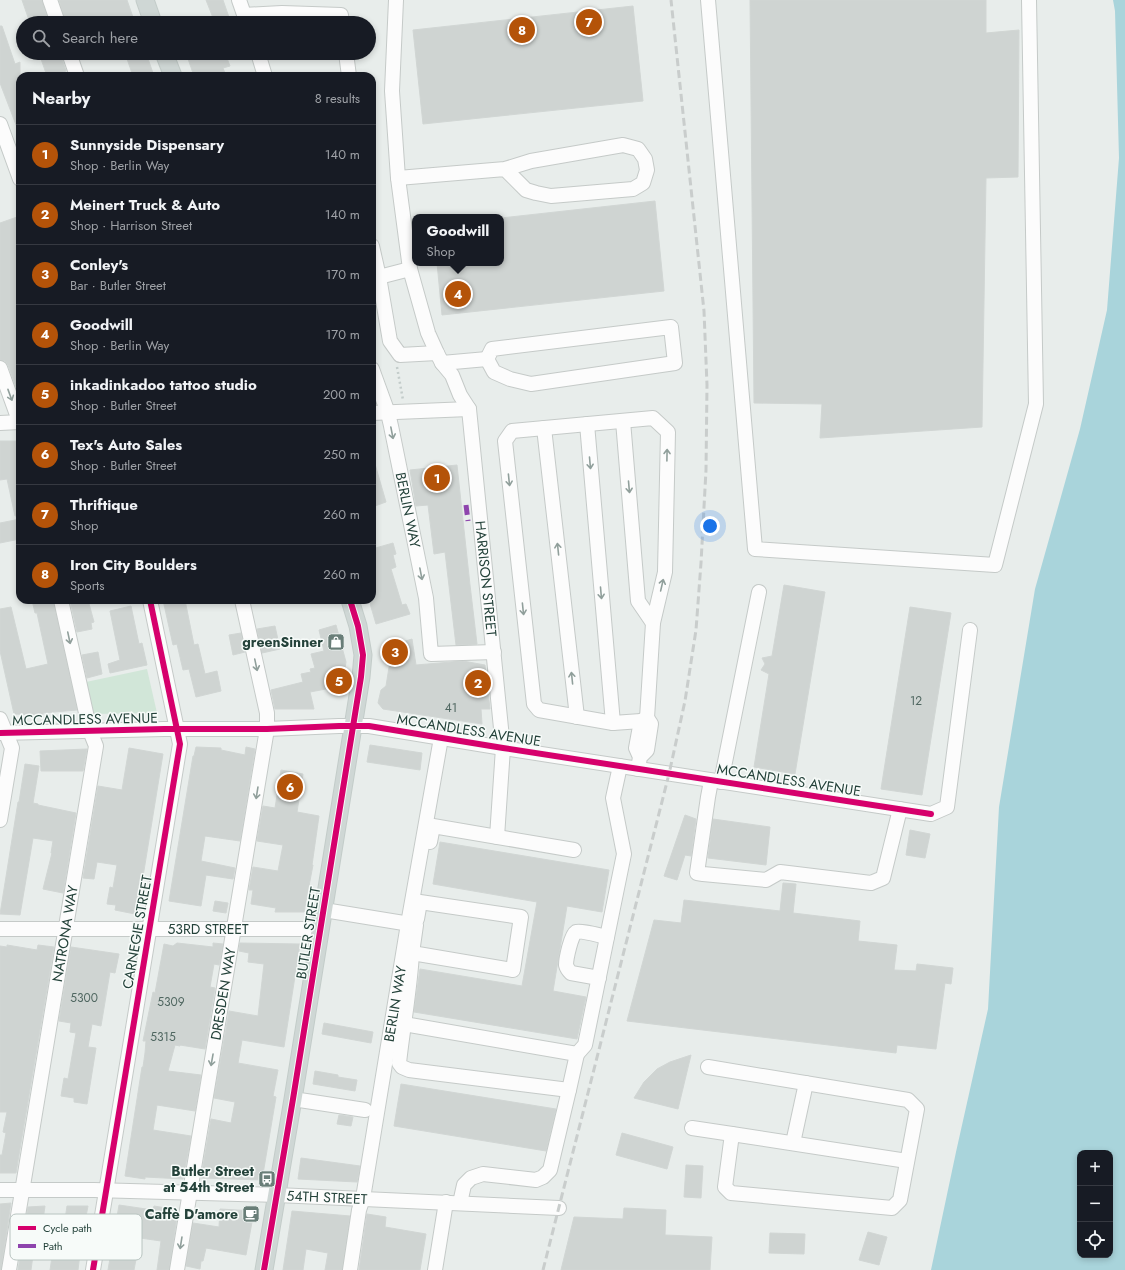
<!DOCTYPE html>
<meta charset="utf-8">
<style>
:root{--surface:#171b24;--page:#20242c;--text:#f1f3f6;--muted:#9ea1a6;--line:#363941;--accent:#b45309}
body{margin:0;font-family:Jost,sans-serif;background:var(--page);color:var(--text)}
.controls{position:absolute;right:12px;bottom:12px;display:grid;overflow:hidden;border-radius:8px;box-shadow:0 2px 6px #0003}
.controls button{width:36px;height:36px;display:grid;place-items:center;padding:0;border:0;border-bottom:1px solid var(--line);background:var(--surface);color:var(--text);font:20px sans-serif}
.you{position:absolute;left:710px;top:526px;width:14px;height:14px;margin:-10px;border:3px solid #fff;border-radius:50%;background:#1a73e8;box-shadow:0 0 0 6px #1a73e833}
.badge{display:grid;place-items:center;width:26px;height:26px;border-radius:50%;background:var(--accent);color:#fff;font-size:13px;font-weight:700}
.pin{position:absolute;translate:-50% -50%;border:2px solid #fff;box-shadow:0 1px 4px #0006}
.popup{position:absolute;left:412px;top:214px;width:92px;height:52px;box-sizing:border-box;display:grid;place-content:center;border-radius:8px;background:var(--surface);filter:drop-shadow(0 1px 3px #0005);font-size:13px;white-space:nowrap;color:var(--muted)}
.popup b{font-size:15px;color:var(--text)}
.popup::after{content:'';position:absolute;left:50%;top:100%;margin-left:-8px;border:8px solid transparent;border-top-color:var(--surface)}
.list{margin:0;padding:0;list-style:none}
h2{display:flex;justify-content:space-between;align-items:center;height:52px;margin:0;padding:0 16px;font-size:17px}
h2 small{font-size:13px;font-weight:400;color:var(--muted)}
.list li{display:grid;grid-template-columns:26px 1fr auto;gap:12px;align-items:center;box-sizing:border-box;height:60px;padding:0 16px;border-top:1px solid var(--line)}
.list b{display:block;font-size:15px;white-space:nowrap}
.list p{margin:0;font-size:13px;white-space:nowrap;color:var(--muted)}
.list em{font-size:13px;font-style:normal;color:var(--muted)}
.icon{flex:none;width:22px;height:22px;fill:none;stroke:currentColor;stroke-width:2;stroke-linecap:round;stroke-linejoin:round}
.map{position:relative;flex:none;width:1125px;height:1270px;overflow:hidden}
.search{position:absolute;background:var(--surface);box-shadow:0 2px 6px #0003;left:16px;top:16px;width:360px;height:44px;display:flex;align-items:center;gap:10px;box-sizing:border-box;padding:0 14px;border-radius:22px;color:var(--muted);font-size:15px}
.panel{position:absolute;background:var(--surface);box-shadow:0 2px 6px #0003;left:16px;top:72px;width:360px;height:532px;border-radius:12px}
.map>svg:first-child{display:block}
</style>
<div class="map">
<svg width="1125" height="1270" viewBox="0 0 1125 1270">
<rect width="100%" height="100%" fill="#e8edeb"/>
<!-- green -->
<path fill="#d1e6d8" d="M 147,669 L 157,713 L 92,714 L 86,682 Z"/>
<!-- water -->
<path fill="#a9d4db" fill-rule="evenodd" d="M 1113,0 L 1125,0 L 1125,1270 L 931,1270 L 956,1152 L 988,1009 L 999,807 L 1035,589 L 1080,429 L 1107,310 L 1119,158 L 1115,11 ZM 1080,1153 L 1110,1153 L 1110,1255 L 1080,1255 Z"/>
<!-- building -->
<g fill="#cfd4d2" stroke="#d1d6d4">
<path d="M 22,0 L 42,0 L 49,23 L 30,23 Z"/>
<path d="M 59,0 L 127,0 L 135,23 L 66,23 Z"/>
<path d="M 206,0 L 223,0 L 231,23 L 215,23 Z"/>
<path d="M 750,0 L 986,0 L 986,33 L 1019,30 L 1018,177 L 986,178 L 982,427 L 820,438 L 822,404 L 754,403 Z"/>
<path d="M 633,6 L 643,101 L 423,124 L 413,30 Z"/>
<path d="M 0,26 L 2,26 L 15,64 L 20,62 L 20,130 L 18,130 L 0,83 Z"/>
<path d="M 49,53 L 60,53 L 66,71 L 51,76 L 47,76 L 40,56 Z"/>
<path d="M 125,53 L 146,53 L 154,76 L 133,76 Z"/>
<path d="M 186,53 L 225,53 L 230,66 L 223,68 L 226,76 L 194,76 Z"/>
<path d="M 655,201 L 664,291 L 442,315 L 437,263 L 501,263 L 501,218 Z"/>
<path d="M 17,217 L 20,226 L 19,395 L 8,365 L 5,361 L 0,360 L 0,223 Z"/>
<path d="M 0,441 L 20,441 L 20,515 L 15,516 L 7,479 L 0,480 Z"/>
<path d="M 372,464 L 375,464 L 386,502 L 372,507 Z"/>
<path d="M 457,465 L 470,585 L 477,644 L 456,645 L 445,552 L 434,554 L 428,505 L 416,506 L 410,470 Z"/>
<path d="M 20,519 L 20,539 L 0,543 L 0,523 Z"/>
<path d="M 393,543 L 396,554 L 393,555 L 396,567 L 391,569 L 402,605 L 406,604 L 410,614 L 376,624 L 369,600 L 372,600 L 372,549 Z"/>
<path d="M 784,585 L 825,592 L 795,774 L 754,767 L 769,674 L 761,670 L 765,664 L 762,658 L 772,656 Z"/>
<path d="M 32,600 L 53,600 L 77,710 L 43,713 L 43,715 L 14,714 L 0,651 L 0,609 L 11,607 L 26,669 L 48,664 L 37,613 L 35,613 Z"/>
<path d="M 70,600 L 88,600 L 94,622 L 91,623 L 92,629 L 77,632 Z"/>
<path d="M 163,600 L 185,600 L 194,645 L 198,644 L 205,674 L 217,671 L 221,691 L 196,697 L 189,669 L 183,670 L 177,644 L 173,645 Z"/>
<path d="M 131,606 L 139,644 L 142,643 L 147,665 L 110,673 L 108,664 L 120,660 L 110,611 Z"/>
<path d="M 910,607 L 951,613 L 922,795 L 881,789 Z"/>
<path d="M 336,625 L 346,662 L 342,686 L 310,692 L 314,709 L 275,709 L 271,690 L 303,682 L 301,674 L 311,672 L 310,669 L 315,668 L 311,654 L 324,651 L 319,630 Z"/>
<path d="M 275,626 L 280,649 L 262,653 L 257,629 Z"/>
<path d="M 241,633 L 245,652 L 233,655 L 229,635 Z"/>
<path d="M 412,639 L 416,665 L 463,661 L 485,665 L 490,709 L 481,709 L 482,724 L 383,709 L 378,703 L 381,690 L 386,686 L 390,661 L 385,661 L 383,648 Z"/>
<path d="M 98,652 L 102,674 L 87,678 L 82,655 Z"/>
<path d="M 370,745 L 422,753 L 420,770 L 367,762 Z"/>
<path d="M 196,747 L 221,748 L 221,750 L 245,755 L 246,747 L 255,749 L 240,841 L 205,836 L 201,861 L 235,868 L 233,879 L 206,875 L 201,906 L 169,901 L 193,756 L 194,756 Z"/>
<path d="M 129,748 L 163,754 L 141,889 L 140,889 L 135,914 L 115,910 L 116,905 L 107,904 L 110,887 L 113,888 L 117,865 L 97,862 L 94,879 L 83,878 L 98,786 L 122,790 Z"/>
<path d="M 87,749 L 83,771 L 41,771 L 40,751 Z"/>
<path d="M 25,764 L 39,766 L 33,803 L 38,804 L 38,805 L 76,813 L 65,881 L 63,893 L 43,889 L 52,853 L 51,853 L 53,841 L 33,838 L 20,915 L 0,914 L 18,802 L 19,802 Z"/>
<path d="M 281,770 L 303,774 L 297,812 L 319,816 L 312,865 L 313,865 L 304,912 L 275,912 L 276,908 L 251,904 L 253,890 L 249,890 L 253,867 L 278,871 L 283,845 L 257,841 L 263,806 L 275,808 Z"/>
<path d="M 685,815 L 696,819 L 691,856 L 685,855 L 677,880 L 664,876 Z"/>
<path d="M 713,819 L 770,827 L 766,865 L 708,858 Z"/>
<path d="M 910,830 L 930,834 L 925,858 L 906,855 Z"/>
<path d="M 440,842 L 609,870 L 602,912 L 567,906 L 553,991 L 586,997 L 577,1039 L 414,1012 L 420,969 L 522,986 L 537,902 L 433,884 Z"/>
<path d="M 783,883 L 796,884 L 793,913 L 860,921 L 858,941 L 897,945 L 894,970 L 916,971 L 917,964 L 953,968 L 951,984 L 945,983 L 936,1049 L 897,1045 L 896,1053 L 627,1021 L 654,920 L 681,923 L 684,900 L 780,911 Z"/>
<path d="M 215,901 L 228,903 L 226,913 L 213,911 Z"/>
<path d="M 177,943 L 213,947 L 213,943 L 223,944 L 219,965 L 214,964 L 210,987 L 215,988 L 205,1049 L 180,1045 L 180,1046 L 175,1045 L 168,1071 L 201,1075 L 195,1111 L 157,1105 L 153,1130 L 191,1136 L 183,1179 L 145,1177 L 145,1179 L 125,1176 L 142,1067 L 143,1067 L 145,1053 L 146,1041 L 143,1041 L 153,992 L 155,993 L 164,944 L 173,946 Z"/>
<path d="M 240,943 L 300,944 L 284,1047 L 242,1040 L 238,1063 L 278,1070 L 273,1096 L 276,1097 L 262,1180 L 201,1178 L 211,1119 L 231,1123 L 235,1102 L 214,1098 L 229,1011 L 258,1016 L 264,964 L 248,962 L 249,953 L 239,951 Z"/>
<path d="M 7,945 L 37,950 L 38,945 L 54,947 L 16,1173 L 0,1173 L 0,1155 L 2,1155 L 6,1133 L 3,1132 L 7,1112 L 0,1112 L 0,946 L 7,947 Z"/>
<path d="M 71,947 L 119,954 L 115,973 L 110,972 L 101,1026 L 92,1024 L 88,1047 L 96,1048 L 87,1104 L 74,1102 L 74,1098 L 61,1096 L 64,1078 L 68,1079 L 76,1033 L 70,1032 L 71,1023 L 59,1021 Z"/>
<path d="M 324,1023 L 373,1032 L 371,1043 L 322,1034 Z"/>
<path d="M 691,1055 L 678,1109 L 634,1098 L 644,1082 L 657,1069 L 670,1062 Z"/>
<path d="M 315,1071 L 338,1075 L 338,1077 L 357,1080 L 355,1091 L 313,1084 Z"/>
<path d="M 401,1084 L 556,1109 L 546,1151 L 394,1126 Z"/>
<path d="M 339,1115 L 353,1117 L 351,1126 L 337,1124 Z"/>
<path d="M 622,1133 L 673,1147 L 667,1169 L 616,1155 Z"/>
<path d="M 301,1158 L 360,1166 L 357,1182 L 298,1179 Z"/>
<path d="M 686,1165 L 703,1166 L 701,1198 L 684,1197 Z"/>
<path d="M 11,1203 L 1,1270 L 0,1270 L 0,1204 Z"/>
<path d="M 119,1205 L 153,1210 L 154,1206 L 178,1210 L 169,1270 L 157,1270 L 161,1241 L 140,1238 L 134,1270 L 108,1270 Z"/>
<path d="M 45,1206 L 43,1220 L 38,1219 L 31,1270 L 18,1270 L 28,1207 Z"/>
<path d="M 67,1206 L 88,1206 L 79,1253 L 80,1254 L 78,1270 L 50,1270 L 57,1225 L 64,1226 Z"/>
<path d="M 624,1208 L 666,1210 L 665,1235 L 712,1237 L 710,1270 L 561,1270 L 574,1217 L 623,1219 Z"/>
<path d="M 220,1209 L 254,1211 L 246,1255 L 206,1248 L 203,1261 L 201,1261 L 200,1269 L 186,1266 L 193,1223 L 219,1227 Z"/>
<path d="M 292,1211 L 350,1216 L 342,1270 L 325,1270 L 328,1253 L 306,1249 L 303,1270 L 283,1270 Z"/>
<path d="M 367,1214 L 386,1217 L 385,1227 L 426,1234 L 420,1270 L 359,1270 Z"/>
<path d="M 868,1232 L 887,1237 L 879,1265 L 859,1260 Z"/>
<path d="M 770,1233 L 805,1234 L 804,1254 L 769,1253 Z"/>
</g>
<g fill="none" stroke-linecap="round" stroke-linejoin="round">
<defs>
<g id="minor">
<path d="M 50,0 L 58,23"/>
<path d="M 239,0 L 247,23"/>
<path id="s1" d="M 396,0 L 392,91 L 398,178 L 410,269 L 428,333 L 437,353 L 442,363 L 452,375 L 460,395 L 469,409 L 503,748 L 497,837"/>
<path d="M 708,0 L 755,549 L 995,565 L 1036,404 L 1029,0"/>
<path d="M 244,15 L 282,13 L 341,15 L 342,23"/>
<path d="M 69,53 L 77,76"/>
<path d="M 258,53 L 265,76"/>
<path d="M 346,53 L 349,76"/>
<path d="M 0,124 L 20,179"/>
<path d="M 398,178 L 505,169 L 531,161 L 623,145 L 638,149 L 645,159 L 647,170 L 643,183 L 633,189 L 551,196 L 536,193 L 526,190 L 505,169"/>
<path d="M 372,246 L 379,277 L 410,269"/>
<path d="M 379,277 L 390,341 L 400,355 L 437,353"/>
<path d="M 671,327 L 675,363 L 531,384 L 510,379 L 494,372 L 487,359 L 492,349 Z"/>
<path d="M 442,363 L 487,359"/>
<path d="M 0,368 L 20,423"/>
<path id="s2" d="M 372,369 L 388,413 L 391,426 L 426,598 L 431,654 L 494,652"/>
<path d="M 372,413 L 469,409"/>
<path d="M 623,421 L 638,601 L 653,623"/>
<path d="M 0,423 L 20,422"/>
<path d="M 587,424 L 613,723"/>
<path d="M 544,428 L 577,717"/>
<path d="M 0,719 L 12,748 L 0,820"/>
<path d="M 641,721 L 613,723 L 539,710 L 534,704 L 505,441 L 512,431 L 653,418 L 668,432 L 665,572 L 653,623 L 647,718"/>
<path d="M 0,733 L 164,729 L 267,729 L 339,726 L 369,726 L 503,748 L 931,814 L 947,807 L 970,630"/>
<path d="M 638,769 L 640,757 L 636,748 L 641,721 L 647,718 L 651,724 L 647,750 L 640,757"/>
<path d="M 711,781 L 708,797 L 697,873 L 703,874 L 766,880 L 780,872 L 871,883 L 883,878 L 900,809"/>
<path d="M 721,782 L 759,592"/>
<path d="M 430,842 L 433,826 L 574,850"/>
<path d="M 324,910 L 416,925 L 412,953 L 513,970 L 521,917 L 420,902 L 417,919"/>
<path id="s3" d="M 0,929 L 320,929"/>
<path d="M 599,978 L 571,973 C 569,971 567,969 566,965 C 566,959 571,935 576,932 C 581,930 601,936 607,937"/>
<path d="M 404,1024 L 577,1054 L 569,1090 L 409,1070 L 402,1067 L 399,1063 C 403,1026 410,990 412,953"/>
<path d="M 577,1054 L 585,1045 L 624,854 L 613,798 L 620,766"/>
<path d="M 293,1099 L 365,1110"/>
<path d="M 692,1128 L 732,1134 L 725,1187 L 731,1193 L 892,1208 L 900,1200 L 917,1109 L 908,1100 L 708,1067"/>
<path d="M 732,1134 L 907,1161"/>
<path d="M 793,1143 L 806,1083"/>
<path id="s4" d="M 0,1190 L 94,1190 L 277,1195 L 559,1208"/>
<path d="M 460,1203 L 464,1185 L 471,1178 L 483,1174 L 536,1180 L 543,1177 L 550,1170 L 569,1090"/>
<path id="s5" d="M 9,1270 L 96,746 L 90,731 L 61,600"/>
<path d="M 93,1270 L 180,744 L 150,600"/>
<path id="s6" d="M 177,1270 L 267,729 L 267,713 L 242,600"/>
<path id="s7" d="M 350,1270 L 359,1210 L 363,1198 L 408,924 L 441,738"/>
<path d="M 435,1270 L 446,1202"/>
</g>
<g id="major">
<path d="M 145,0 L 153,23"/>
<path d="M 164,53 L 173,76"/>
<path d="M 264,1270 L 293,1099 L 361,677 L 363,655 L 358,626 L 350,600"/>
</g>
</defs>
<!-- minor casing -->
<use href="#minor" stroke="#c5cac8" stroke-width="16"/>
<!-- major casing -->
<use href="#major" stroke="#c3ccc9" stroke-width="19"/>
<!-- path -->
<g stroke="#c3ccca" stroke-width="2.5" stroke-dasharray="2 3" stroke-linecap="butt">
<path d="M 397,367 L 403,400"/>
<path d="M 315,600 L 315,602"/>
</g>
<!-- minor -->
<use href="#minor" stroke="#fcfcfc" stroke-width="14"/>
<!-- major -->
<use href="#major" stroke="#cfd7d5" stroke-width="17"/>
<!-- rail -->
<path stroke="#c9cdcc" stroke-width="3" stroke-dasharray="8 4" stroke-linecap="butt" d="M 543,1270 L 669,774 L 685,701 L 696,630 L 701,563 L 706,470 L 707,385 L 704,311 L 671,0"/>
<!-- quiet -->
<path stroke="#8e44ad" stroke-width="5" stroke-dasharray="10 5" stroke-linecap="butt" d="M 466,505 L 468,521"/>
<defs>
<g id="cycleway">
<path d="M 0,733 L 164,729 L 267,729 L 339,726 L 369,726 L 503,748 L 931,814"/>
<path d="M 93,1270 L 180,744 L 150,600"/>
<path d="M 264,1270 L 293,1099 L 361,677 L 363,655 L 358,626 L 350,600"/>
</g>
</defs>
<!-- cycleway casing -->
<use href="#cycleway" stroke="#f7fbf9" stroke-width="8"/>
<!-- cycleway -->
<use href="#cycleway" stroke="#d6006c" stroke-width="6"/>
</g>
<!-- one-way arrows -->
<defs><path id="oneway-shaft" d="M-6 0H5M1.5-3L5.5 0L1.5 3" fill="none" stroke-width="1.6" stroke-linecap="round" stroke-linejoin="round"/></defs>
<g stroke="#909f9b">
<use href="#oneway-shaft" transform="translate(10 395) rotate(70)"/>
<use href="#oneway-shaft" transform="translate(392 433) rotate(79)"/>
<use href="#oneway-shaft" transform="translate(667 455) rotate(-89)"/>
<use href="#oneway-shaft" transform="translate(590 463) rotate(85)"/>
<use href="#oneway-shaft" transform="translate(509 480) rotate(84)"/>
<use href="#oneway-shaft" transform="translate(629 487) rotate(85)"/>
<use href="#oneway-shaft" transform="translate(558 549) rotate(-96)"/>
<use href="#oneway-shaft" transform="translate(421 574) rotate(79)"/>
<use href="#oneway-shaft" transform="translate(662 585) rotate(-77)"/>
<use href="#oneway-shaft" transform="translate(601 593) rotate(85)"/>
<use href="#oneway-shaft" transform="translate(523 609) rotate(84)"/>
<use href="#oneway-shaft" transform="translate(69 638) rotate(78)"/>
<use href="#oneway-shaft" transform="translate(256 665) rotate(78)"/>
<use href="#oneway-shaft" transform="translate(572 678) rotate(-96)"/>
<use href="#oneway-shaft" transform="translate(257 793) rotate(99)"/>
<use href="#oneway-shaft" transform="translate(212 1060) rotate(100)"/>
<use href="#oneway-shaft" transform="translate(181 1243) rotate(99)"/>
</g>
<!-- icons -->
<defs>
<symbol id="shop-square" viewBox="-11 -11 22 22"><rect x="-9" y="-9" width="18" height="18" rx="4" fill="#697e78" stroke="#f7fbf9"/><path d="M-5-2.5h2.3a2.7 3.5 0 0 1 5.4 0H5L5.5 6h-11ZM-1.5-2.5h3a1.5 2.3 0 0 0-3 0Z" fill="#fff"/></symbol>
<symbol id="bus-square" viewBox="-11 -11 22 22"><rect x="-9" y="-9" width="18" height="18" rx="4" fill="#697e78" stroke="#f7fbf9"/><path d="M-5-6H5V4H4V6H2V4H-2V6H-4V4H-5ZM-3.5-4V0h7V-4ZM-3.5 1.2v1.5H-2V1.2ZM2 1.2v1.5H3.5V1.2Z" fill="#fff"/></symbol>
<symbol id="cafe-square" viewBox="-11 -11 22 22"><rect x="-9" y="-9" width="18" height="18" rx="4" fill="#697e78" stroke="#f7fbf9"/><path d="M-5.5-4.5H6V0H3Q3 3.5 0 3.5H-2.5Q-5.5 3.5-5.5 0ZM3-3.2v2h1.7v-2ZM-6 4.5H4V6H-6Z" fill="#fff"/></symbol>
</defs>
<g fill-rule="evenodd">
<use href="#shop-square" x="326" y="632" width="20" height="20"/>
<use href="#bus-square" x="257" y="1169" width="20" height="20"/>
<use href="#cafe-square" x="241" y="1204" width="20" height="20"/>
</g>
<g text-anchor="middle" stroke-width="3" stroke-linejoin="round" paint-order="stroke">
<!-- number labels -->
<g font-size="12" fill="#506761">
<text x="916" y="705">12</text>
<text x="451" y="712">41</text>
<text x="84" y="1002">5300</text>
<text x="171" y="1006">5309</text>
<text x="163" y="1041">5315</text>
</g>
<!-- street labels -->
<g font-size="14" fill="#24423a" stroke="#f7fbf9">
<text dy="5" stroke="none"><textPath href="#s2" startOffset="146">BERLIN WAY</textPath></text>
<text dy="5" stroke="none"><textPath href="#s1" startOffset="594">HARRISON STREET</textPath></text>
<text transform="translate(85 719) rotate(-1)" y="5">MCCANDLESS AVENUE</text>
<text transform="translate(469 730) rotate(9)" y="5">MCCANDLESS AVENUE</text>
<text transform="translate(789 780) rotate(9)" y="5">MCCANDLESS AVENUE</text>
<text dy="5" stroke="none"><textPath href="#s3" startOffset="208">53RD STREET</textPath></text>
<text transform="translate(137 932) rotate(-80)" y="5">CARNEGIE STREET</text>
<text transform="translate(308 933) rotate(-81)" y="5">BUTLER STREET</text>
<text dy="5" stroke="none"><textPath href="#s5" startOffset="341">NATRONA WAY</textPath></text>
<text dy="5" stroke="none"><textPath href="#s6" startOffset="280">DRESDEN WAY</textPath></text>
<text dy="5" stroke="none"><textPath href="#s7" startOffset="270">BERLIN WAY</textPath></text>
<text dy="5" stroke="none"><textPath href="#s4" startOffset="327">54TH STREET</textPath></text>
</g>
<!-- poi labels -->
<g font-size="14" font-weight="bold" fill="#24423a" stroke="#f7fbf9" text-anchor="end">
<text x="323" y="647">greenSinner</text>
<text x="254" y="1176">Butler Street<tspan x="254" dy="16">at 54th Street</tspan></text>
<text x="238" y="1219">Caffè D'amore</text>
</g>
</g>
<!-- legend -->
<rect x="10" y="1214" width="132" height="46" rx="6" fill="#f7fbf9" stroke="#b8c4c0" stroke-width="1"/>
<rect x="18" y="1226" width="18" height="4" fill="#d6006c"/>
<rect x="18" y="1244" width="18" height="4" fill="#8e44ad"/>
<g font-size="11" fill="#24423a">
<text x="43" y="1232">Cycle path</text>
<text x="43" y="1250">Path</text>
</g>
</svg>
<div class="controls">
<button>+</button>
<button>−</button>
<button><svg class="icon" aria-label="locate" viewBox="0 0 24 24"><circle cx="12" cy="12" r="6"/><path d="M12 2v4M12 18v4M2 12h4M18 12h4"/></svg></button>
</div>
<div class="you"></div>
<div class="pin badge" style="left:437px;top:478px">1</div>
<div class="pin badge" style="left:478px;top:683px">2</div>
<div class="pin badge" style="left:395px;top:652px">3</div>
<div class="pin badge" style="left:458px;top:294px">4</div>
<div class="popup"><b>Goodwill</b>Shop</div>
<div class="pin badge" style="left:339px;top:681px">5</div>
<div class="pin badge" style="left:290px;top:787px">6</div>
<div class="pin badge" style="left:589px;top:22px">7</div>
<div class="pin badge" style="left:522px;top:30px">8</div>
<div class="search"><svg class="icon" aria-label="search" viewBox="0 0 24 24"><circle cx="10" cy="10" r="6"/><path d="M15 15l6 6"/></svg>Search here</div>
<section class="panel">
<h2>Nearby<small>8 results</small></h2>
<ul class="list">
<li><span class="badge">1</span><div><b>Sunnyside Dispensary</b><p>Shop · Berlin Way</p></div><em>140 m</em></li>
<li><span class="badge">2</span><div><b>Meinert Truck &amp; Auto</b><p>Shop · Harrison Street</p></div><em>140 m</em></li>
<li><span class="badge">3</span><div><b>Conley's</b><p>Bar · Butler Street</p></div><em>170 m</em></li>
<li><span class="badge">4</span><div><b>Goodwill</b><p>Shop · Berlin Way</p></div><em>170 m</em></li>
<li><span class="badge">5</span><div><b>inkadinkadoo tattoo studio</b><p>Shop · Butler Street</p></div><em>200 m</em></li>
<li><span class="badge">6</span><div><b>Tex's Auto Sales</b><p>Shop · Butler Street</p></div><em>250 m</em></li>
<li><span class="badge">7</span><div><b>Thriftique</b><p>Shop</p></div><em>260 m</em></li>
<li><span class="badge">8</span><div><b>Iron City Boulders</b><p>Sports</p></div><em>260 m</em></li>
</ul>
</section>
</div>
